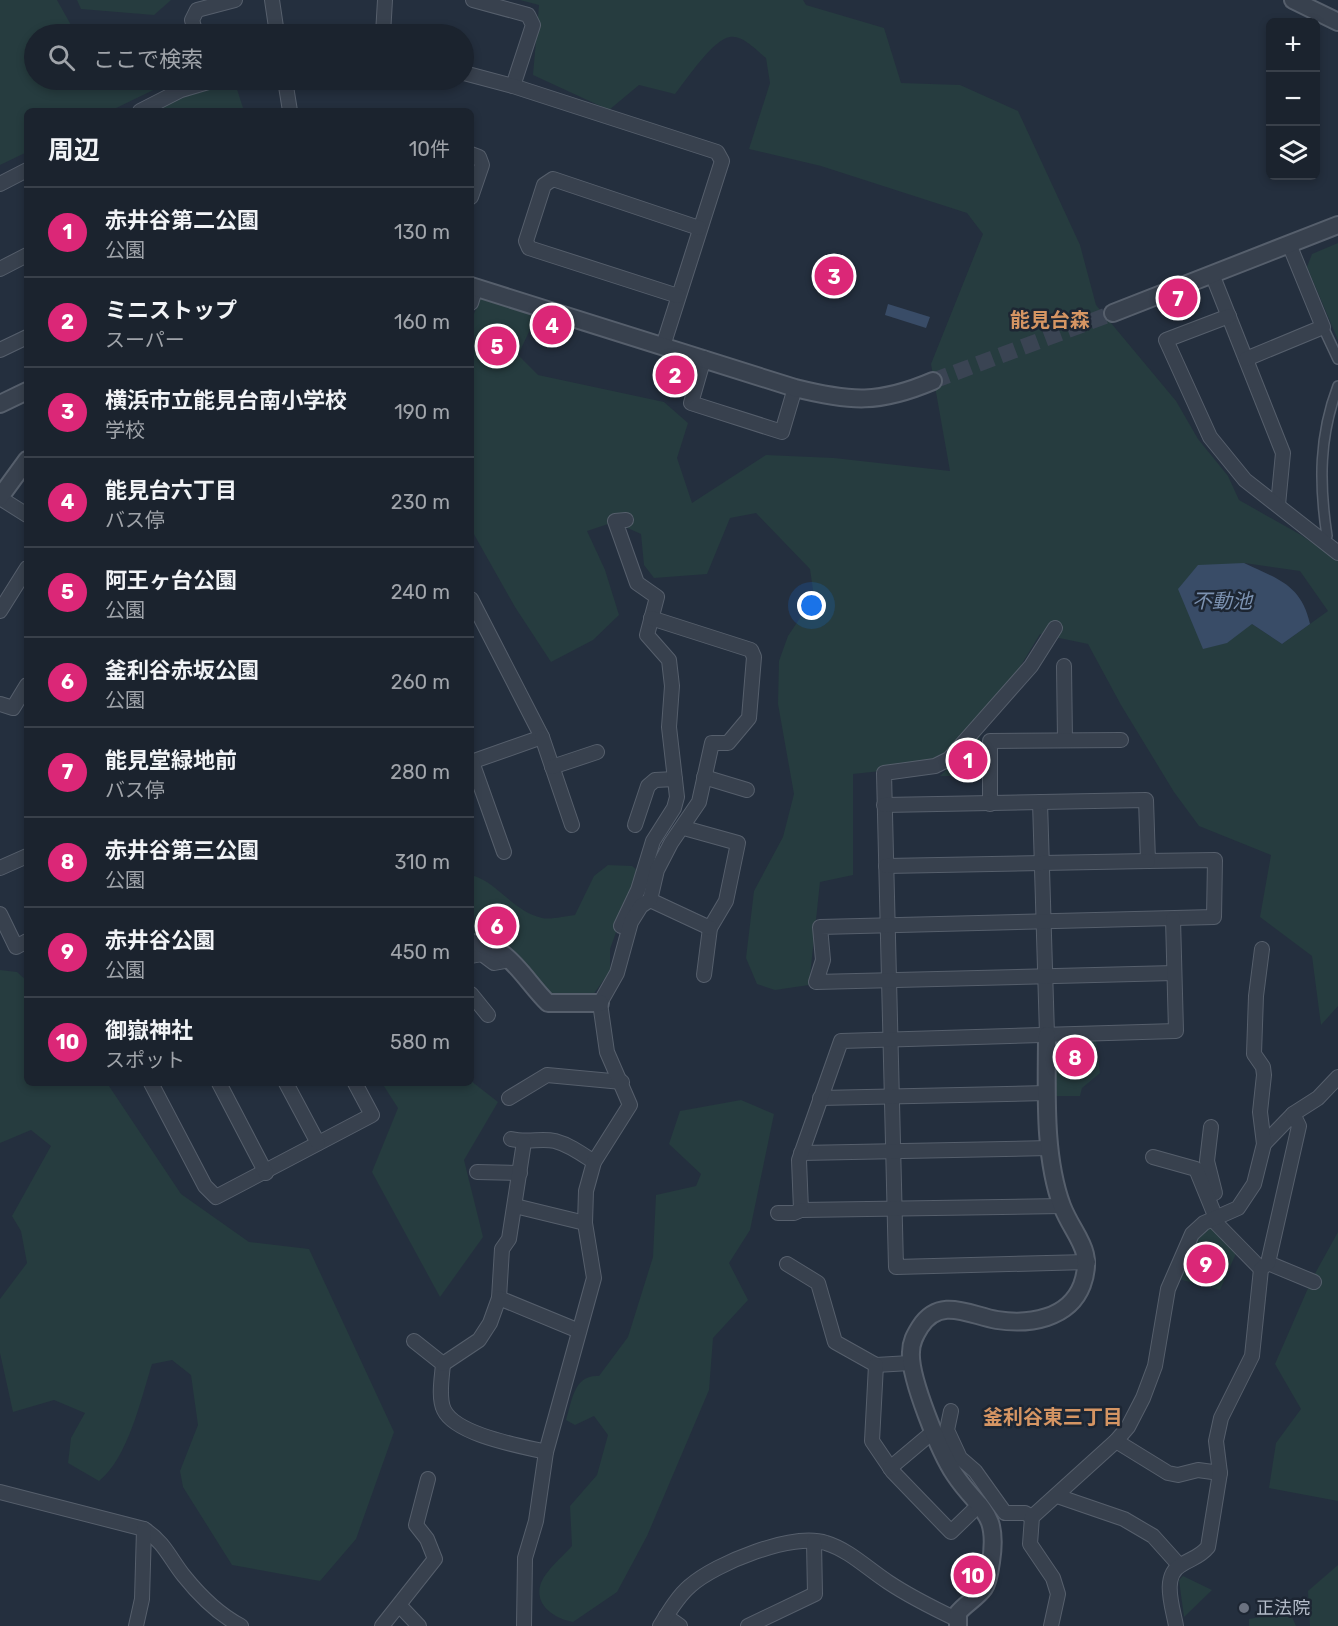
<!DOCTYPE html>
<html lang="ja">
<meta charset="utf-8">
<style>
:root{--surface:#1b232e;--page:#282f3a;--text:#f1f3f6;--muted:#a0a4aa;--line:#39404a;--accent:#db2777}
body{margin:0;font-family:Rubik,"Noto Sans JP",sans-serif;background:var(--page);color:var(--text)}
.controls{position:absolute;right:18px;top:18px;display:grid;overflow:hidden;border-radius:9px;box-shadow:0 3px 9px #0003}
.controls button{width:54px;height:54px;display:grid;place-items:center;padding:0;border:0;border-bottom:2px solid var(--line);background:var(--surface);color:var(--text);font:30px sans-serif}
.you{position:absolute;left:812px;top:606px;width:21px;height:21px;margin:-15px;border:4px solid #fff;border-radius:50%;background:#1a73e8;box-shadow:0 0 0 9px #1a73e833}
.badge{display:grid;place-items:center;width:39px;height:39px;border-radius:50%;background:var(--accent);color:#fff;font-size:20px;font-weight:700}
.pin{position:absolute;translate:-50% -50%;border:3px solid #fff;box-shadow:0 2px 6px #0006}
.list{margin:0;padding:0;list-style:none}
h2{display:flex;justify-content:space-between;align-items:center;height:78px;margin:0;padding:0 24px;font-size:26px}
h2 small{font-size:20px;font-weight:400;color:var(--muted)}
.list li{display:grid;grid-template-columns:39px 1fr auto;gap:18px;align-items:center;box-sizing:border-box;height:90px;padding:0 24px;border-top:2px solid var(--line)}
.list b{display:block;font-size:22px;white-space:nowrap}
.list p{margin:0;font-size:20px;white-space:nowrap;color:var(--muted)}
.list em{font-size:20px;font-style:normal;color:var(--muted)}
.icon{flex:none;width:33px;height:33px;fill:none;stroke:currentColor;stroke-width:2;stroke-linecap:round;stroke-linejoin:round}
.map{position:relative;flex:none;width:1338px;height:1626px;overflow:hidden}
.search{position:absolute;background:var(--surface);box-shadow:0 3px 9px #0003;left:24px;top:24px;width:450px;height:66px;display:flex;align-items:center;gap:15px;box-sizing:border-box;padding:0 21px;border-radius:33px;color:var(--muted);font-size:22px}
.panel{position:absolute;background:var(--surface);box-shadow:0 3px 9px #0003;left:24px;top:108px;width:450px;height:978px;border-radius:9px}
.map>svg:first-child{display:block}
</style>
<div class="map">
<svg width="1338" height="1626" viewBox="0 0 1338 1626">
<rect width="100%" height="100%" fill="#242f3e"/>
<!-- green -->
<g fill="#263c3f" fill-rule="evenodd">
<path d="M 0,0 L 57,0 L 76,34 L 34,34 L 34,80 L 174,80 L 110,111 L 27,111 L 27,152 L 0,165 Z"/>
<path d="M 77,0 L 171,0 L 154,15 L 81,9 Z"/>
<path d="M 520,0 L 803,0 L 806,5 L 884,28 L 901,83 L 960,85 L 1018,111 L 1080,245 L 1096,305 L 1176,401 L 1198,439 L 1228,476 L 1239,500 L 1301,535 L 1338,561 L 1338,1006 L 1321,1025 L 1312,956 L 1260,917 L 1271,855 L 1199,826 L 1174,792 L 1121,705 L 1088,644 L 1040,634 L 981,731 L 936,765 L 853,774 L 853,875 L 820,882 L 809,985 L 775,990 L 757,984 L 746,958 L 754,891 L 783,837 L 794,794 L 778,704 L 779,661 L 788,636 L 814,597 L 810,569 L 756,513 L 730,518 L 707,574 L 654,578 L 644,565 L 641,534 L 614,522 L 587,531 L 605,570 L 619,615 L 593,640 L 551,662 L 515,607 L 471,529 L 471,321 L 481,297 L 536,317 L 518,355 L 538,375 L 664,402 L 688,423 L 677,458 L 692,503 L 766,455 L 834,458 L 950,471 L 931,364 L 983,234 L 967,213 L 821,166 L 749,149 L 770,83 L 766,58 C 757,51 743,35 730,37 C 713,39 687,79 675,94 L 639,85 L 609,110 L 533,75 L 539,5 ZM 1244,563 L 1300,571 L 1328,611 L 1282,644 L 1252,624 Z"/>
<path d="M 235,83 L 244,111 L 154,111 L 183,97 Z"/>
<path d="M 1338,243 L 1338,340 L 1307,267 L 1312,254 Z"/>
<path d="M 980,737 L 980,776 L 940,776 Z"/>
<path d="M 608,865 L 632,866 L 651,881 L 644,899 L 623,913 L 610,949 L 610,971 L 593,995 L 553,996 L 535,977 L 471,938 L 471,875 C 498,882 512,911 542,918 C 551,920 565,916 575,915 L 594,876 Z"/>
<path d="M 0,970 L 17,972 L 27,981 L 27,1083 L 107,1083 L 181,1194 L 249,1242 L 309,1249 L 394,1432 L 356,1539 L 320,1581 L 232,1565 L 183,1487 L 180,1471 L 198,1425 L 191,1375 L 172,1360 L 152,1364 C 141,1399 128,1458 99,1481 L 68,1463 L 71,1438 L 85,1413 L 54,1400 L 13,1412 L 0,1353 L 0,1299 L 27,1263 L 21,1231 L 12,1216 L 51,1146 L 31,1130 L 0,1143 Z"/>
<path d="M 1096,1040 L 1100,1073 L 1082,1088 L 1080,1096 L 1052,1096 L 1051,1041 Z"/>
<path d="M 471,1081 L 498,1102 L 464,1160 L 483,1237 L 440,1297 L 372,1172 L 398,1108 L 382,1083 Z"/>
<path d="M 741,1100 L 774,1114 L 750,1230 L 729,1263 L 748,1300 L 713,1338 L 709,1390 L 647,1536 L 617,1592 L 573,1622 C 555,1619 533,1605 541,1583 C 546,1570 563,1556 572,1546 L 570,1506 L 597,1475 L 608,1435 L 594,1416 L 575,1425 L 566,1420 C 572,1401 574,1374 599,1376 L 628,1337 L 653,1257 L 656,1195 L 696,1186 L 701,1174 L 669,1144 L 680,1111 Z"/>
<path d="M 1212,1224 L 1237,1251 L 1220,1290 L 1175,1278 L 1193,1237 Z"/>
<path d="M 1338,1232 L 1338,1501 L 1269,1488 L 1276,1443 L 1301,1409 L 1275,1364 L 1312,1279 Z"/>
<path d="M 1338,1565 L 1338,1626 L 1310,1626 L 1308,1591 Z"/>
<path d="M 1183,1576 L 1212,1590 L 1184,1617 L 1179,1580 Z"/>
<path d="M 1276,1614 L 1292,1617 L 1296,1626 L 1249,1626 L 1249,1619 Z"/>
</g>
<!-- water -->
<g fill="#394c67">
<path d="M 888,304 L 930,317 L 926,328 L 885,315 Z"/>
<path d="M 1244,563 C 1277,579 1301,584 1310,624 L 1282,644 L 1252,624 L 1227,643 L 1203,649 L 1178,589 L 1198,565 Z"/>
</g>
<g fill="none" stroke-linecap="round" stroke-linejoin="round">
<!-- tertiary-tunnel -->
<path stroke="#3a4453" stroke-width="16" stroke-dasharray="16 8" stroke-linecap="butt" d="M 933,381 L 1113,313"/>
<defs>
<g id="pedestrian">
<path d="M 1323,327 L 1338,359"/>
<path d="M 1322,541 L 1327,536 C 1319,483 1319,436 1338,386"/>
</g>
<g id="minor">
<path d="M 272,0 L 277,34"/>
<path d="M 473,0 L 528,15 L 533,25 L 513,86"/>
<path d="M 196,34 L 192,20 L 197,10 L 235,0"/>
<path d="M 383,34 L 385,0"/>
<path d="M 464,73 L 513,86 L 717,152 L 722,161 L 663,346"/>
<path d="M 285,80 L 290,111"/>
<path d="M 140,111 L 181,90 L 215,80"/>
<path d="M 471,154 L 479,157 L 482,165 L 471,197"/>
<path d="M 0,184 L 27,170"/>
<path d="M 0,269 L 27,255"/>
<path d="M 1212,274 L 1283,453 L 1278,505"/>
<path d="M 678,296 L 529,248 L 526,241 L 544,185 L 553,179 L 699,228"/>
<path d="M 471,303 L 476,287"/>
<path d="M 1229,316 L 1166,340 L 1210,437 L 1245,480 L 1338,553"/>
<path d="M 0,350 L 27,337"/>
<path d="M 704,358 L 691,403 L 782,432 L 795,388"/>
<path d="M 1246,359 L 1323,327 L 1289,244"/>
<path d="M 0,498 L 27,515"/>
<path d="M 471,599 L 542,737 L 471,762"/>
<path d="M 0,611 L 27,568"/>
<path d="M 1055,628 L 1031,666 L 949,759 L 935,766 L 884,773 L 896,1267 L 1088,1262"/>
<path d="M 1064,666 L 1065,740"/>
<path d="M 0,704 L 13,708 L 27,685"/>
<path d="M 542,737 L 572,825"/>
<path d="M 472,762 L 504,852"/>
<path d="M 552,767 L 597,752"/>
<path d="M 704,777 L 747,790"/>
<path d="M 1040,802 L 1047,1035"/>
<path d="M 990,804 L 990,741 L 1121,740"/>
<path d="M 884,805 L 1146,800 L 1148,861 L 1215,860 L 1214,917 L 820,927 L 823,960 L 816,982 L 1174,973"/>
<path d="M 635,825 L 648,786 L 655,780 L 675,779"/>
<path d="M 684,828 L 738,843 L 726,901 L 710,928 L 704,975"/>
<path d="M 886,866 L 1148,861"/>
<path d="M 0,868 L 27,856"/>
<path d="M 650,900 L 710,928"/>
<path d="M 0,914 L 16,947 L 27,941"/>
<path d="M 621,926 L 638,890 L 653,841 L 674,808 L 677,797 L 669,727 L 672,686 L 669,660 L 647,635 L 657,597 L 637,583 L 615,521 L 626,520"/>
<path d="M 471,956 L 482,954 L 494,963 L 510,960"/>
<path d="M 471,994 L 488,1015"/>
<path d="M 151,1083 L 205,1186 L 216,1197 L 372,1115 L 355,1083"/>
<path d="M 219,1083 L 266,1173"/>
<path d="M 286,1083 L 318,1143"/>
<path d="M 509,1098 L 547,1075 L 622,1082"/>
<path d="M 820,1098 L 1047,1093"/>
<path d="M 1211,1127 L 1207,1161 L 1215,1193"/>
<path d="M 511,1139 C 527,1143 541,1138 555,1141 C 570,1145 582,1154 594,1162"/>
<path d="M 1264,1144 L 1293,1114"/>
<path d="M 801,1153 L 1050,1148"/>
<path d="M 1153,1157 L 1196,1169 L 1216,1218"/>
<path d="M 477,1172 L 520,1173"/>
<path d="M 515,1206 L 585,1223"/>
<path d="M 1062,1206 L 801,1210 L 799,1160 L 841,1041 L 1176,1031 L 1173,919"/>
<path d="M 778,1213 L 794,1213 L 801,1210"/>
<path d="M 1213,1220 L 1261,1269"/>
<path d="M 1268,1263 L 1314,1282"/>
<path d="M 787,1264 L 818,1283 L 835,1342 L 876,1365 L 910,1363"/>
<path d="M 499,1298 L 502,1249 L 509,1239 L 524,1142"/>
<path d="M 414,1341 L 443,1364 C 442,1377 438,1398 444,1410 C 456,1435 521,1446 546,1452"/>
<path d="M 443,1364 L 479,1340 L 490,1323 L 499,1298 L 579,1331"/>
<path d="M 876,1365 L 872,1441 L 893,1472 L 951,1532 L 980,1504"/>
<path d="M 951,1411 L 947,1430 L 960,1458 L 975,1471 L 1005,1513 L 1025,1513 L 1032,1517"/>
<path d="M 1116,1441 L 1168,1473 L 1178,1475 L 1198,1470 L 1220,1473"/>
<path d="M 890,1468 L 934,1431"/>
<path d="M 0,1492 L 144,1529 C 165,1543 169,1557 184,1576 C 200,1596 218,1614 241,1626"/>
<path d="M 1057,1496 L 1124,1519 L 1153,1536 L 1179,1565"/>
<path d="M 400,1606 L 419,1626"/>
<path d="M 666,1616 L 680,1626"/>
<path d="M 136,1626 L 142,1599 L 144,1529"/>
<path d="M 382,1626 L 435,1559 L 427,1539 L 416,1525 L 428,1479"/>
<path d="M 524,1626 L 525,1558 L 536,1521 L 546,1452 L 594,1278 L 585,1223 L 586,1191 L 594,1162 L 630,1105 L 607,1052 L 600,1003 L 617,973 L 631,922 L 641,906 L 650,900 L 657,870 L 671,843 L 699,802 L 712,743 L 728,743 L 749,718 L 754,657 L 751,650 L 651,618"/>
<path d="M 660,1626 C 668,1613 678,1596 690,1586 C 716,1563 793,1532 826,1543 C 849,1550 868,1569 888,1582 C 909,1596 933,1608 956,1619"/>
<path d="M 748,1626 L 815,1594 L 814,1542"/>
<path d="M 1051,1626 L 1058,1594 L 1053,1578 L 1030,1544 L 1032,1517 L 1116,1441 L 1128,1427 L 1143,1398 L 1155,1366 L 1168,1289 L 1192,1234 L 1204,1223 L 1238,1208 L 1254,1184 L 1264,1144 L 1260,1112 L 1264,1075 L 1263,1067 L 1254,1054 L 1256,996 L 1262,949"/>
<path d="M 1176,1626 C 1173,1608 1161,1576 1181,1565 C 1192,1558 1200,1557 1208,1547 L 1220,1473 L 1216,1441 L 1221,1418 L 1252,1356 L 1261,1269 L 1268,1263 L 1299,1126 L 1293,1114 L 1318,1098 L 1338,1077"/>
</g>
<g id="tertiary">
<path d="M 1293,0 L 1338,22"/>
<path d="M 471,286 L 795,388 C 851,402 879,404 933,381"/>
<path d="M 1113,313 L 1338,225"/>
<path d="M 0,404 L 27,391"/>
<path d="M 0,497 L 27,460"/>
<path d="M 471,943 C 507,942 525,981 548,1003 L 600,1003"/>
<path d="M 958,1626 L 958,1613 C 965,1604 977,1598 984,1588 C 988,1582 990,1569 991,1562 C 999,1510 979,1511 955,1475 C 940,1453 909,1377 911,1352 C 911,1342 915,1335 920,1327 C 940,1296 969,1315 997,1320 C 1029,1325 1069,1319 1082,1285 C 1095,1249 1074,1237 1062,1206 C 1043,1155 1047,1089 1047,1035"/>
</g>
</defs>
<!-- pedestrian casing -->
<use href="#pedestrian" stroke="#565f6c" stroke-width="12"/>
<!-- minor casing -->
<use href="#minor" stroke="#565f6c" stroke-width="16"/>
<!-- tertiary casing -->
<use href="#tertiary" stroke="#565f6c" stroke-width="20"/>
<!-- pedestrian -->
<use href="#pedestrian" stroke="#38414e" stroke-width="9"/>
<!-- minor -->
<use href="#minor" stroke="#38414e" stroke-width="14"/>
<!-- tertiary -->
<use href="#tertiary" stroke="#38414e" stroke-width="16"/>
</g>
<!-- markers -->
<circle fill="#6b7280" stroke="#1d2633" stroke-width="2" cx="1244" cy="1608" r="6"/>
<g text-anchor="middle" stroke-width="5" stroke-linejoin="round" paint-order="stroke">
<!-- poi labels -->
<g font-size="18" fill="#b4bcc9" stroke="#1d2633" text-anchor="start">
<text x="1256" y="1614">正法院</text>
</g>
<!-- neighbourhood labels -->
<g font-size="20" font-weight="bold" fill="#d59563" stroke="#1d2633">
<text x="1050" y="327">能見台森</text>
<text x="1053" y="1424">釜利谷東三丁目</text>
</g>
<!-- water labels -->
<g font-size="20" font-style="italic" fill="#7c92b1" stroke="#1d2633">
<text x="1222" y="608">不動池</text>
</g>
</g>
</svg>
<div class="controls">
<button>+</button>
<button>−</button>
<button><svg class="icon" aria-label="layers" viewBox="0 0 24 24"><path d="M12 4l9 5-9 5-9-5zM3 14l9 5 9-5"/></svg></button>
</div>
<div class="you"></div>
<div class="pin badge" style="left:968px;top:760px">1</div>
<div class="pin badge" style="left:675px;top:375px">2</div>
<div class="pin badge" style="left:834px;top:276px">3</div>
<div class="pin badge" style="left:552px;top:325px">4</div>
<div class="pin badge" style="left:497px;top:346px">5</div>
<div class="pin badge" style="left:497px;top:926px">6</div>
<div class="pin badge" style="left:1178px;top:298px">7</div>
<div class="pin badge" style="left:1075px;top:1057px">8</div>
<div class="pin badge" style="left:1206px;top:1264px">9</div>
<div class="pin badge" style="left:973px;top:1575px">10</div>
<div class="search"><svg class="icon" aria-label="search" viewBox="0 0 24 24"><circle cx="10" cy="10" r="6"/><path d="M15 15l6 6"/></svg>ここで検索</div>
<section class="panel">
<h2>周辺<small>10件</small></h2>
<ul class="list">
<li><span class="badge">1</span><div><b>赤井谷第二公園</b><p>公園</p></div><em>130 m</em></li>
<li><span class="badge">2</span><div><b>ミニストップ</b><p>スーパー</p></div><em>160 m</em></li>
<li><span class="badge">3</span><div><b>横浜市立能見台南小学校</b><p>学校</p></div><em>190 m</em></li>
<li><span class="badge">4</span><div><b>能見台六丁目</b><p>バス停</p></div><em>230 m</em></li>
<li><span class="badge">5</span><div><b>阿王ヶ台公園</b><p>公園</p></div><em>240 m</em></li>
<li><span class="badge">6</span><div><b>釜利谷赤坂公園</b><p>公園</p></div><em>260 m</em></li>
<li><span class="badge">7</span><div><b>能見堂緑地前</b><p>バス停</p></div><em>280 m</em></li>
<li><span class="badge">8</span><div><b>赤井谷第三公園</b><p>公園</p></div><em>310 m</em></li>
<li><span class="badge">9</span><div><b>赤井谷公園</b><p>公園</p></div><em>450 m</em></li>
<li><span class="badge">10</span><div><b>御嶽神社</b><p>スポット</p></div><em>580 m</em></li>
</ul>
</section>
</div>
